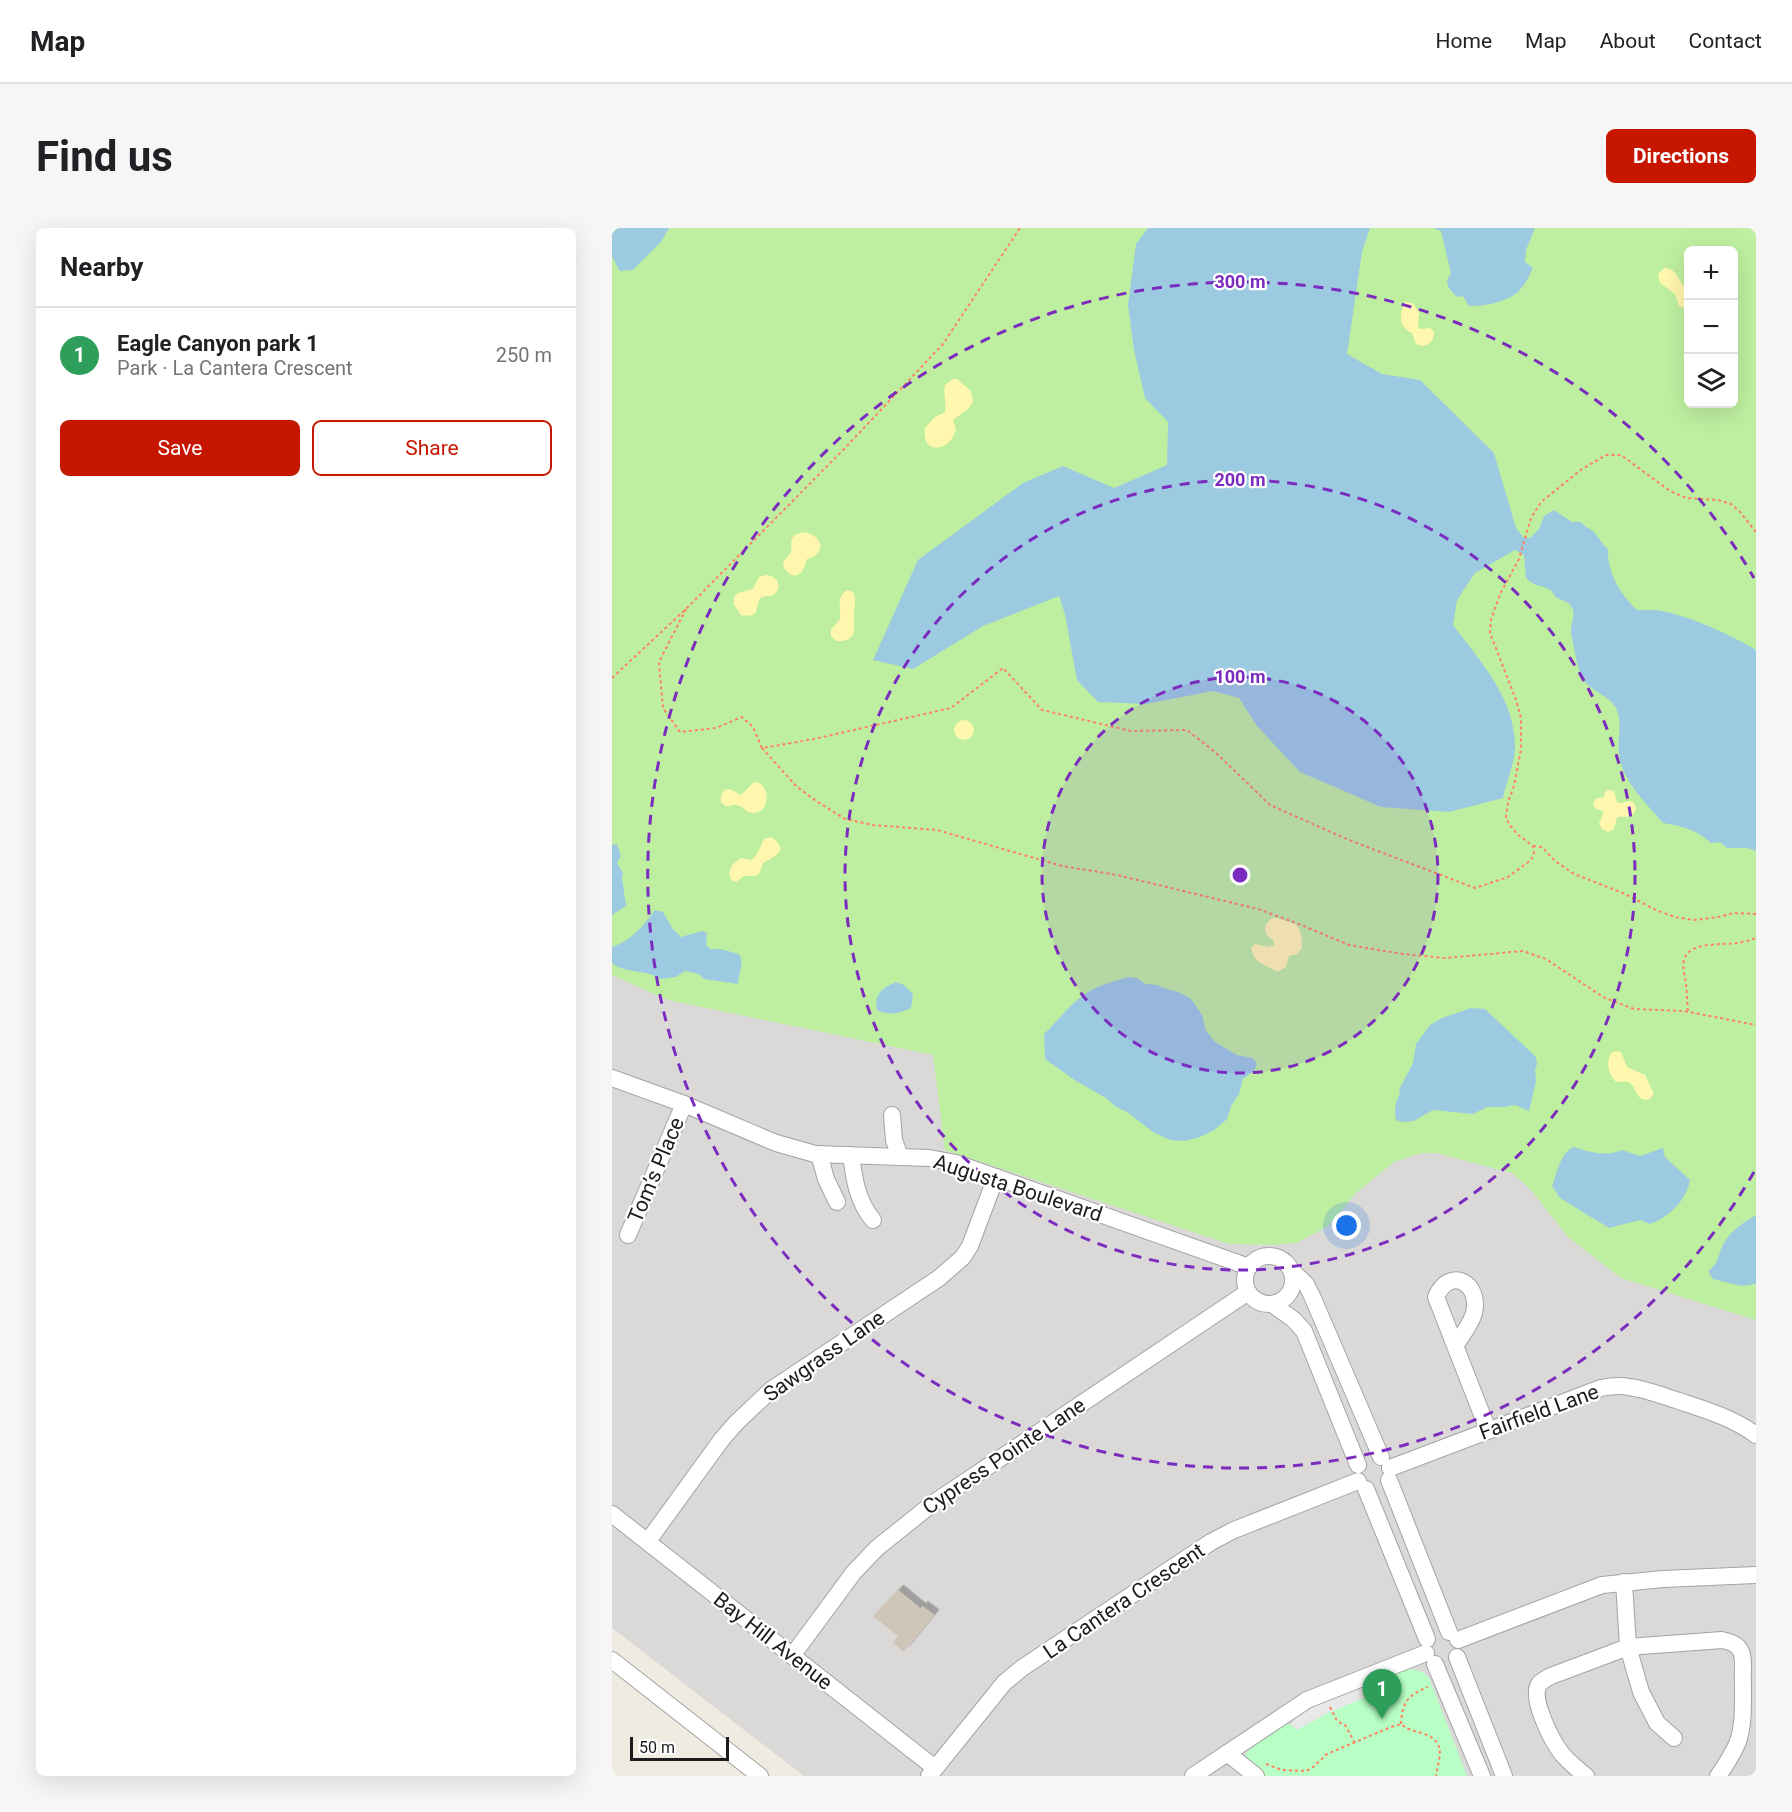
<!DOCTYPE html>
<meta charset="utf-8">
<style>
:root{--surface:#fff;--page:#f6f6f6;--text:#202124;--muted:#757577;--line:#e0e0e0;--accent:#c71600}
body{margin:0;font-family:Roboto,sans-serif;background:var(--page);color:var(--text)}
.controls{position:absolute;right:18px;top:18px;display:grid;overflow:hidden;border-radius:9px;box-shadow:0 6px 24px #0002}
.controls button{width:54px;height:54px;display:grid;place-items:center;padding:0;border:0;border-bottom:2px solid var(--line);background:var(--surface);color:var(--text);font:30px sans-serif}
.scale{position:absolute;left:18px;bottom:15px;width:99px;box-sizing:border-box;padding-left:6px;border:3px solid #1c1c1c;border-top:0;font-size:16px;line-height:21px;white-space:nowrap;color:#1c1c1c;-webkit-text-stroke:4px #fff;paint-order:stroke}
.you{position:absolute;left:735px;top:998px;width:21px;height:21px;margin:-15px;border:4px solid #fff;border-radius:50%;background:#1a73e8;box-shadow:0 0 0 9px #1a73e833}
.badge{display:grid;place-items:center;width:39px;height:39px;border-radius:50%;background:var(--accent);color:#fff;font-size:20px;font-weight:700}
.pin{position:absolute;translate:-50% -50px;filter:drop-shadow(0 2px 3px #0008)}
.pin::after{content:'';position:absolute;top:32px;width:21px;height:18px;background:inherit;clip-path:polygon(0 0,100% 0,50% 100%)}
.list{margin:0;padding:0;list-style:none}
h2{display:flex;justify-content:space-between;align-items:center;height:78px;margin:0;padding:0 24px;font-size:26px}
h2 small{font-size:20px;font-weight:400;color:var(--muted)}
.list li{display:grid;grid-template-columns:39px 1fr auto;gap:18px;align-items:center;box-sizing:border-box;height:96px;padding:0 24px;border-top:2px solid var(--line)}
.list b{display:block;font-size:22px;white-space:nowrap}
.list p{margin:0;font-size:20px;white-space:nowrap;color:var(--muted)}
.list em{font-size:20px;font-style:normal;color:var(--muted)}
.actions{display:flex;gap:12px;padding:18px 24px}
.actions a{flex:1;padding:14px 0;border:2px solid var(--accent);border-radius:9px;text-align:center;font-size:21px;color:var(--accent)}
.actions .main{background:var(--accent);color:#fff}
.icon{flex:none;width:33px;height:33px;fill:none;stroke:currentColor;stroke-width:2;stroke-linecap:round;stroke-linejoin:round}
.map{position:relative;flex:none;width:1144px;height:1548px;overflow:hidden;border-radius:9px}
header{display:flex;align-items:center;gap:36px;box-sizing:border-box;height:84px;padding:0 30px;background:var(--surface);border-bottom:2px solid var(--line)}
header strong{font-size:28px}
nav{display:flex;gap:33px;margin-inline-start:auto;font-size:21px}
.intro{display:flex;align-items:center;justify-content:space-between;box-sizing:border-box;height:144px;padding:0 36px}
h1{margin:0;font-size:42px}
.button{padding:15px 27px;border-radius:9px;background:var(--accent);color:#fff;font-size:21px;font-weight:700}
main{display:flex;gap:36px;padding:0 36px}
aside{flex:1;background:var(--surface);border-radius:9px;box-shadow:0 6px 24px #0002}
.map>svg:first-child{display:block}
</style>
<header>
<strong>Map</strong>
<nav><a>Home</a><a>Map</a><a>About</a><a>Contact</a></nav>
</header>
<div class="intro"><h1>Find us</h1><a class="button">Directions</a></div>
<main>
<aside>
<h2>Nearby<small></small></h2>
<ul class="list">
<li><span class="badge" style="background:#2e9e5b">1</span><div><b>Eagle Canyon park 1</b><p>Park · La Cantera Crescent</p></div><em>250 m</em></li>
</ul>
<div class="actions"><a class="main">Save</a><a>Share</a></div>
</aside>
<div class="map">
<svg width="1144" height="1548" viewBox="0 0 1144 1548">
<defs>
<filter id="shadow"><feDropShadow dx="5.5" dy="-5.5" stdDeviation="0" flood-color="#0004"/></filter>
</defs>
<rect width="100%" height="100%" fill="#efebe0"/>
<!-- residential -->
<path fill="#dad9d8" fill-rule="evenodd" d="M 0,0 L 1144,0 L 1144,1548 L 192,1548 L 0,1400 ZM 1076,22 L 1122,22 L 1122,176 L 1076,176 Z"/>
<!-- grass -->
<path fill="#beefa0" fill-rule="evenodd" d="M 0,0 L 1144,0 L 1144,1092 L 1009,1050 L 956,1009 L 919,962 L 900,945 L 824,925 L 809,925 L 782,934 L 744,965 L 716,998 L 685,1015 L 659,1017 L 617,1016 L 333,922 L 321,827 L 56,772 L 0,747 ZM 1076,22 L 1122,22 L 1122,176 L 1076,176 Z"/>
<!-- sand -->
<g fill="#fff7ad">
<path d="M 1052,40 C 1066,39 1066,56 1076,61 L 1076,80 L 1072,80 L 1067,78 L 1063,66 L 1048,55 L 1046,46 Z"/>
<path d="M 793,74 L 801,75 L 807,85 L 806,97 L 807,101 L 818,100 L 822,104 C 822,115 813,121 804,116 L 800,105 C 786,98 787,87 793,74 Z"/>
<path d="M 341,151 L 345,151 L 359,163 L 361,174 L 356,181 L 341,192 L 344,201 C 339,224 309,228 313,200 L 323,189 L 333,184 C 335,175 331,166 333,157 Z"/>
<path d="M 194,304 C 212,310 214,326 195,331 C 192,345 183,355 172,340 L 171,334 C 173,331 176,329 178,326 C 183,315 172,307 194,304 Z"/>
<path d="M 154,347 C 167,348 171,361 160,368 C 133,366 158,392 129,387 L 122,377 L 122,369 L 126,365 L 141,361 L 147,349 Z"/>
<path d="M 235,362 L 241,364 C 245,372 242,379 242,388 C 243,403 244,414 224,413 L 219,408 L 219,402 L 228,391 C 230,379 223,371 235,362 Z"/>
<circle cx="352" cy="502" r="10"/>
<path d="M 146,554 C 156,560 158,575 149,583 C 133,589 134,578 124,577 C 116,576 117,582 109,574 L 109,568 L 112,562 L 118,561 L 129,567 L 141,555 Z"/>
<path d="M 996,562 L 1002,563 L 1005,574 C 1011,577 1015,571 1022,575 L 1024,580 C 1021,592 1014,588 1005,589 L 1002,601 L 996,604 L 990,601 L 987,595 L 992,584 L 983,580 L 981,577 L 983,571 L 992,569 L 993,564 Z"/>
<path d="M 159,609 C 179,623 162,628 151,635 L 148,644 L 144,648 L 132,648 L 124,654 L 119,652 L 117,645 L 121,636 L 129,630 L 140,632 L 145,626 L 152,611 Z"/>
<path d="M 660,690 L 664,690 L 684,696 L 689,705 L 690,720 L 685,726 L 677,728 L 674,739 L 665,744 L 647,734 L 642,729 L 639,720 L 643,716 L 657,719 L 662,717 L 662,713 C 655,708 651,704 654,696 Z"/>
<path d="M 1004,823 L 1009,824 L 1015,839 L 1033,847 L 1042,866 L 1038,871 L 1033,872 L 1028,870 C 1019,858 1024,852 1004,854 C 996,846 994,835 999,825 Z"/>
</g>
<!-- park -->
<path fill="#b7ffc4" d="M 790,1441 C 802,1441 809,1441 817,1450 L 855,1548 L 651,1548 L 633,1531 L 634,1525 L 639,1520 L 669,1497 L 679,1496 L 685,1502 L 716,1485 L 759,1466 L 756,1458 L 762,1453 Z"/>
<!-- parking -->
<path fill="#e8e8e8" d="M 751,1457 L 756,1458 L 759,1467 L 716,1485 L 684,1502 L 679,1496 L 686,1487 L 709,1475 Z"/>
<!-- water -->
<g fill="#9bcae1">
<path d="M 0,0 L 57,0 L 49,14 L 21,42 L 8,43 L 0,29 Z"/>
<path d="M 536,0 L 758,0 L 750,24 L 735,126 L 770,146 L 808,152 L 882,225 L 904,300 L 911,309 L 918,310 L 927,301 L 932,288 L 942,282 L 960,294 L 969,294 C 973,300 978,300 982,304 C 987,309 989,316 996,321 C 995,344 1008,366 1025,382 C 1031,382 1037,382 1043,382 C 1072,385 1119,407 1144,422 L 1144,623 L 1135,620 L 1115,620 L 1108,614 L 1099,615 C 1085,602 1070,598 1051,595 C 1034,575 1010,553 1007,526 C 1005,512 1011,494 1004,480 C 996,466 978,464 970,449 C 964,436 962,418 959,405 C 958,395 965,387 959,378 C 955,372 949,373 944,369 C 941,367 941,363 938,362 C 929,356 924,360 914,350 L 912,327 L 903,322 L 863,345 L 845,372 L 841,397 C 869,435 903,469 903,520 C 903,534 894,555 891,570 L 837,584 L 769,579 L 688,544 L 645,498 L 627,470 L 601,463 L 534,476 L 486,474 L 465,452 L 453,386 L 447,368 L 371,398 L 301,441 L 261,432 L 306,332 L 411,255 L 451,238 L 502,260 L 555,237 L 556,194 L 533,170 L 522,122 L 516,77 L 524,16 Z"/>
<path d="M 821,0 L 923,0 L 914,22 L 913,34 L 921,40 C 918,46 915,53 911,58 C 900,74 875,78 857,78 L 851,68 L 845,69 L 836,59 L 835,52 L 839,45 L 829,3 Z"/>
<path d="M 5,616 L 9,628 L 5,635 L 11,645 L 10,650 L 14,678 L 0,687 L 0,617 Z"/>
<path d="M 43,682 L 51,684 L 60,700 L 69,709 L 90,703 L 95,705 L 94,717 L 98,721 L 108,721 L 127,726 C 133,735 126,746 126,756 L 92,751 L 87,746 L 73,743 L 64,749 L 49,751 C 34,741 14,746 0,735 L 0,719 C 19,713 31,698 43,682 Z"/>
<path d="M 516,749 L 525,750 L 533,756 L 546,757 L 551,760 L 566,764 L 579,771 L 590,787 L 594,803 L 603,814 L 625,827 L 641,830 L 645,836 L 642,843 L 631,851 L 627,866 L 619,878 L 615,891 L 602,902 L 588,909 L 573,913 L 558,912 L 541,904 L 515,884 L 503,878 L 494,870 L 464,853 L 433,831 L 432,806 C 446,793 457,777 473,766 C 486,757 501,754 516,749 Z"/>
<path d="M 284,754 L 292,757 L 301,766 L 299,780 C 286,786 278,788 265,782 C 262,766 270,760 284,754 Z"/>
<path d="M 859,780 L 873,781 L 924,829 L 925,836 L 923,842 L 924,853 L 917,883 L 903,877 L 892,879 L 875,879 L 861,886 L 821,882 L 802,893 L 789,894 L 784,892 C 782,881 783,875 788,866 L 787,862 L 801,835 L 804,816 L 818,797 L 830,790 Z"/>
<path d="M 962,919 C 977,924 994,929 1010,922 L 1028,928 L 1051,920 L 1053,929 L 1078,952 C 1074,973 1057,989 1038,996 L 1028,992 L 997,1000 L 948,970 L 940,958 C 945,946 948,924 962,919 Z"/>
<path d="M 1144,987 L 1144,1056 L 1129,1058 L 1101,1051 L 1096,1043 C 1107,1035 1105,1029 1111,1017 C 1118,1003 1131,995 1144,987 Z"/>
</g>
<!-- building -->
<path fill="#cfc5b9" filter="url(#shadow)" d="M 286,1362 L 309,1381 L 310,1378 L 322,1387 L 292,1424 L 281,1415 L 286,1408 L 261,1388 Z"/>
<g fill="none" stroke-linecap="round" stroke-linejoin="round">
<defs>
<g id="minor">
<path d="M 0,850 L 72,876 L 164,915 L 203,926 L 317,930 L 344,935 L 637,1039"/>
<path d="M 280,887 L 282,912 L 288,929"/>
<path d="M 207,926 L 214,951 L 225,974"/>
<path d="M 239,927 C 242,950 245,973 261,992"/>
<path d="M 16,1007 L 72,876"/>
<circle cx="657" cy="1052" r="24"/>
<path d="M 680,1043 L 694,1056 L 700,1068 L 769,1229"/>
<path d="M 660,1076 L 681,1091 L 692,1103 L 746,1237"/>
<path d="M 843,1118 C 849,1109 859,1096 862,1085 C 869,1054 837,1038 824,1069 L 876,1202"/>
<path d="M 778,1240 L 989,1160 C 999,1158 1008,1157 1017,1159 C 1034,1161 1051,1168 1067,1173 C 1094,1182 1121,1190 1144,1207"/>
<path d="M 777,1252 L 837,1404"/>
<path d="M 754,1261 L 815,1411"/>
<path d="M 0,1286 L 323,1540"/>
<path d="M 36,1313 L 110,1211 L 124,1195 L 159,1162 L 327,1050 L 351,1029 L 358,1018 L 384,949"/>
<path d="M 1012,1354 L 1016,1419 L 1029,1464 L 1045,1495 L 1062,1510"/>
<path d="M 846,1412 L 990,1357 L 1051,1351 L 1144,1347"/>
<path d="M 180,1428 L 242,1344 L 265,1320 L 320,1276 L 636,1064"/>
<path d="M 845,1429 L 892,1548"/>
<path d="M 0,1432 L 148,1548"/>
<path d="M 823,1436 L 870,1548"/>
<path d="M 615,1525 L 644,1548"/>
<path d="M 317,1548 L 392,1455 L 410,1440 L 599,1314 L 622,1302 L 746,1253"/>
<path d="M 581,1548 L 695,1472 L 814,1425"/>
<path d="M 974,1548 C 965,1541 957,1534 950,1526 C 940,1513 918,1471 927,1456 C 930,1453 935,1450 939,1448 L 1016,1419 L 1110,1412 C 1125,1415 1131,1420 1131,1436 C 1130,1460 1134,1494 1125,1516 C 1120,1527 1113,1538 1106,1548"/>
</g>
</defs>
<!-- minor casing -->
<use href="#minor" stroke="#a3a3a3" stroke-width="18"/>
<!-- path -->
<g stroke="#ff8260" stroke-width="2" stroke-dasharray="3 3" stroke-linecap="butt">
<path d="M 74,381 L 47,434 L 51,480 L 68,504 L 104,500 L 130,489 L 141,499 L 150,520 L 202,511 L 339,480 L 391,440 L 430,482 L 519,503 L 575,502 L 603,524 L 658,577 L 737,612 L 863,660 L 896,649 L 919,632 L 922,626 L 921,618 L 905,606 L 897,596 L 894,589 L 896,574 L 902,558 L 909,521 L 909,490 L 904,472 L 878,405 L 879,391 L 889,364 L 907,331 L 919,290 L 929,274 L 970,241 L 994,227 L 1009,227 L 1058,263 L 1074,270 L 1106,272 L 1119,276 L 1128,284 L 1144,304"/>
<path d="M 0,450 L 74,381 L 233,220 L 331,116 L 408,0"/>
<path d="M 150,520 L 184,558 L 204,573 L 233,591 L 261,597 L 325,602 L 450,638 L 505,647 L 646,681 L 687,696 L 737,717 L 791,726 L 833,730 L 911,723 L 934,731 L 991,769 L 1022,781 L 1072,783 L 1144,797"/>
<path d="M 921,618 L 930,619 L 943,633 L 962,646 L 1011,665 L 1044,682 L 1063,689 L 1082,692 L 1106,689 L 1122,685 L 1144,686"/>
<path d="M 1076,783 C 1075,774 1075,765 1074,756 C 1073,748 1070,740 1072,732 C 1077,713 1111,717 1126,715 C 1132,714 1138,712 1144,710"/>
<path d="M 718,1479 L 725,1493 L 733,1497 L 743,1515"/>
<path d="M 789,1496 C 790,1474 796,1467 816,1459"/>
<path d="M 654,1536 L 670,1542 L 694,1543 L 700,1540 L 715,1526 L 779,1499 L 789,1496 C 795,1501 799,1502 806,1504 C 835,1512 828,1525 824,1548"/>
</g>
<!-- minor -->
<use href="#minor" stroke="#fff" stroke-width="16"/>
</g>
<!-- distance rings -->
<circle cx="628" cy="647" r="198" fill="#7b2cbf" fill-opacity=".12"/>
<g fill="none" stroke="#7b2cbf" stroke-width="3" stroke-dasharray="10 8">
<circle cx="628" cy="647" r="198"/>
<circle cx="628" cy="647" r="395"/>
<path d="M1142 944A593 593 0 1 1 1142 350"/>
</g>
<g text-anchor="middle" stroke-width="4.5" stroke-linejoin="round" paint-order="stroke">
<!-- street labels -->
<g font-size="21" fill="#1c1c1c" stroke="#fff">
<text transform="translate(44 942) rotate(-67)" y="7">Tom’s Place</text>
<text transform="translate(406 960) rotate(18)" y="7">Augusta Boulevard</text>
<text transform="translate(212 1128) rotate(-35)" y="7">Sawgrass Lane</text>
<text transform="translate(927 1184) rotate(-20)" y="7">Fairfield Lane</text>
<text transform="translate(392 1228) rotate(-34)" y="7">Cypress Pointe Lane</text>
<text transform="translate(512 1373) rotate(-34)" y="7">La Cantera Crescent</text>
<text transform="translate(161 1413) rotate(38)" y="7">Bay Hill Avenue</text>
</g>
</g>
<circle cx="628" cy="647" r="9" fill="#7b2cbf" stroke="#fff" stroke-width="3"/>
<g font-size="18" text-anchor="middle" font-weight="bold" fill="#7b2cbf" stroke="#fff" stroke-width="4.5" stroke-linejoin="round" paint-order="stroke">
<text x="628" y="60">300 m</text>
<text x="628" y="258">200 m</text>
<text x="628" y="455">100 m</text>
</g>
</svg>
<div class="controls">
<button>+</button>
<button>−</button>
<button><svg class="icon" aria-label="layers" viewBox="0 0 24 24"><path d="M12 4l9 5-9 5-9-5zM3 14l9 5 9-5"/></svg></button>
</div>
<div class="scale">50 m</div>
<div class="you"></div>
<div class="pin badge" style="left:770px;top:1491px;background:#2e9e5b">1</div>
</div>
</main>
